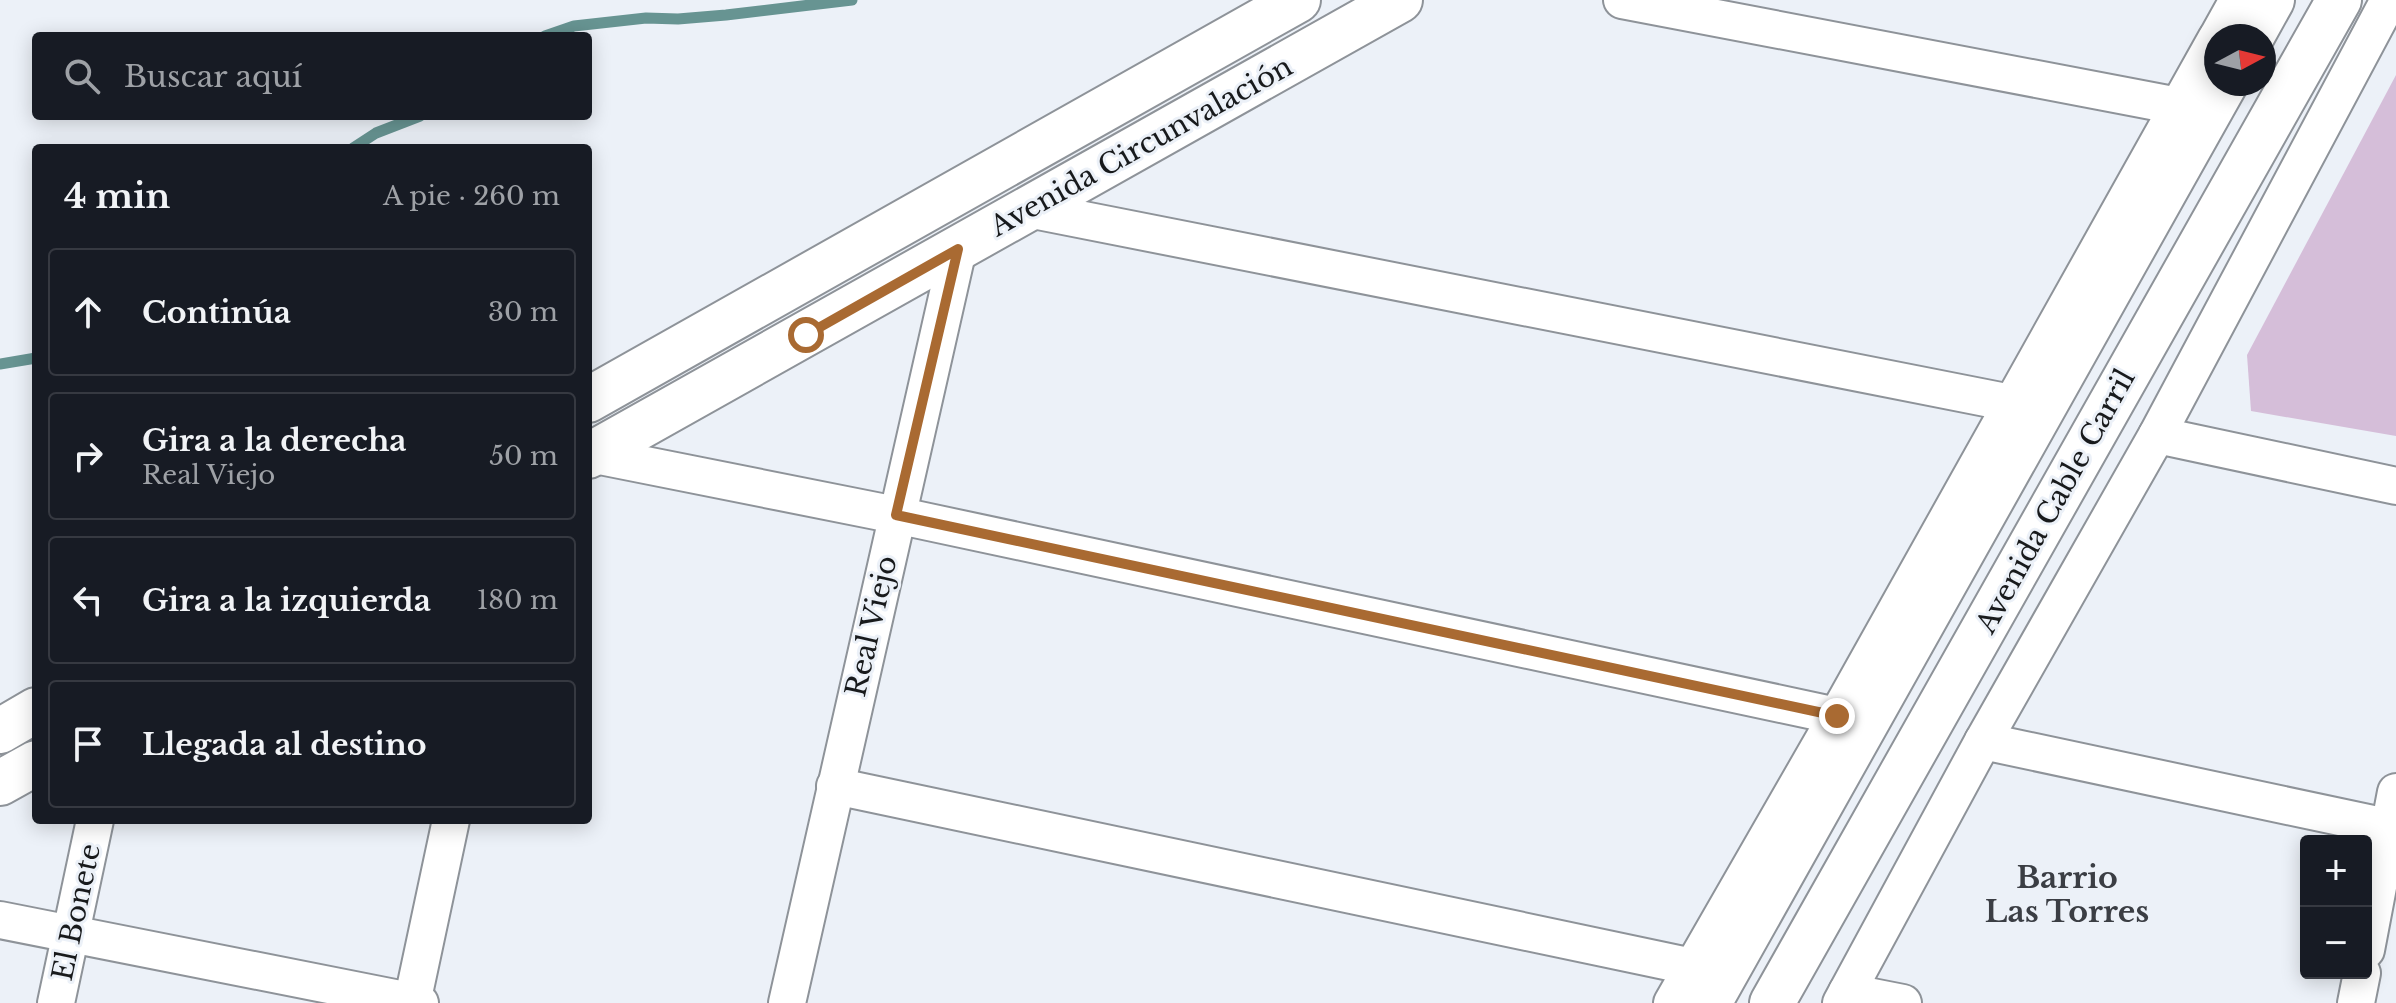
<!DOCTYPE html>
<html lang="es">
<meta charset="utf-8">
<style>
:root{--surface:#171b24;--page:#242831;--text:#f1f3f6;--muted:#9ea1a6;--line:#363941}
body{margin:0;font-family:"Libre Baskerville",serif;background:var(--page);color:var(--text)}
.controls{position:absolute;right:24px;bottom:24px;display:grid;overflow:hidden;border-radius:8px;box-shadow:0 4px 20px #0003}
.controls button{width:72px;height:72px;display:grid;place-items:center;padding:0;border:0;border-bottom:2px solid var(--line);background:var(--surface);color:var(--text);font:40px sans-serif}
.compass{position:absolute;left:2204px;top:24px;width:72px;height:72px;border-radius:50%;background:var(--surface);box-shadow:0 4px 20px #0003;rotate:83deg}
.stop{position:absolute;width:24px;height:24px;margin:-18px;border:6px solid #a96a32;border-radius:50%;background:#fff}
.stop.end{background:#a96a32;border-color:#fff;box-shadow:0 2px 8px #0008}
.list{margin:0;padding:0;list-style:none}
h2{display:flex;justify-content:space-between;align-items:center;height:104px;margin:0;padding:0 32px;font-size:34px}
h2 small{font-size:26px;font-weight:400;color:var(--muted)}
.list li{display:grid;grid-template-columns:52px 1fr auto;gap:24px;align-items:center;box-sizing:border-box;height:128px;margin:0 16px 16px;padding:0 16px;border:2px solid var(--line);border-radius:8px}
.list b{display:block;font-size:30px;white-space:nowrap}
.list p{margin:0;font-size:26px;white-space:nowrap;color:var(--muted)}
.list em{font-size:26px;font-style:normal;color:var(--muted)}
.icon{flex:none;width:44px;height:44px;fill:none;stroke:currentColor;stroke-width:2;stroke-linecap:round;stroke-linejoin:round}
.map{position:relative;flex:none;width:2396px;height:1003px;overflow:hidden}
.search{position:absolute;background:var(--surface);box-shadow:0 4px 20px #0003;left:32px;top:32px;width:560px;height:88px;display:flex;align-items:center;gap:20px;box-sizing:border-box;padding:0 28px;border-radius:8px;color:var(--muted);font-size:30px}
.panel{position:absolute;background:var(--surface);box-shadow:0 4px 20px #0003;left:32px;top:144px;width:560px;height:680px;border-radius:8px}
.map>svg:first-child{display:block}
</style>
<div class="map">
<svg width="2396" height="1003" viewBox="0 0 2396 1003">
<rect width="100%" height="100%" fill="#ecf1f8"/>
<!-- green -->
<path fill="#d5bed9" d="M 2396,75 L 2396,436 L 2251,411 L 2247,355 Z"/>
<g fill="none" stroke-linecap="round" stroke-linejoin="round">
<!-- stream -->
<g stroke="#679492" stroke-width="11">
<path d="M 545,36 L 574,26 L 646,18 L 678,19 L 726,15 L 852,0"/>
<path d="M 353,148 L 376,133 L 420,116"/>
<path d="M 0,364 L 36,358"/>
</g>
<defs>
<g id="street">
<path d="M 1622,0 L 2178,106"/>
<path d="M 2218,36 L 2238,0"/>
<path d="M 1028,209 L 2011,403"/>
<path d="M 2157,435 L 2396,486"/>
<path d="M 590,454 L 896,515 L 1837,716"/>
<path d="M 1983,741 L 2396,829"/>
<path d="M 835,786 L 1693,967"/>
<path d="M 0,920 L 420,1003"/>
<path d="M 2366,950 L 2396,792"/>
<path d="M 1847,992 L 1903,1003"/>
<path d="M 56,1003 L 95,820"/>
<path d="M 412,1003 L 451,820"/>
<path d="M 787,1003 L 958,249"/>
<path d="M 1672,1003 L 1837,716 L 2216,39"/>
<path d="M 1841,1003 L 1983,741 L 2157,435 L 2389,0"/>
<path d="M 2356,1003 L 2362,973"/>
</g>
<g id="secondary">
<path d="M 2252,36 L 2272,0"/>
<path d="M 1709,1003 L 2225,84"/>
<path d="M 1772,1003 L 2339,0"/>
</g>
<g id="primary">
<path d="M 588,400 L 1298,0"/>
<path d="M 588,456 L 1400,0"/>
<path d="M 0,731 L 36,710"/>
<path d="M 0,783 L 36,763"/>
</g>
</defs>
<!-- street casing -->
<use href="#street" stroke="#8e9399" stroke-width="40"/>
<!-- secondary casing -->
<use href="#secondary" stroke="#8e9399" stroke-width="48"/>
<!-- primary casing -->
<use href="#primary" stroke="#8e9399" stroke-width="48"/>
<!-- street -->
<use href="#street" stroke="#fff" stroke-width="36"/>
<!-- secondary -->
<use href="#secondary" stroke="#fff" stroke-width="44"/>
<!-- primary -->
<use href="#primary" stroke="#fff" stroke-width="44"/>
</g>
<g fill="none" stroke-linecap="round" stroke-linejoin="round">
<!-- route -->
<path stroke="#a96a32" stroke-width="10" d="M 806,335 L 958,249 L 896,515 L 1837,716"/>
</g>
<g text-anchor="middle" stroke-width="6" stroke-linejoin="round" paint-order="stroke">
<!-- street labels -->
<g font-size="28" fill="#181a1c" stroke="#ecf1f8">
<text transform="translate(1141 146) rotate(-29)" y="10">Avenida Circunvalación</text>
<text transform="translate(2055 501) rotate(-61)" y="10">Avenida Cable Carril</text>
<text transform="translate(871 626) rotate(-77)" y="10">Real Viejo</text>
<text transform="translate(76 912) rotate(-78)" y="10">El Bonete</text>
</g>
<!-- neighbourhood labels -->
<g font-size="30" font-weight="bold" fill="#3b3e44" stroke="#ecf1f8">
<text x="2067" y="888">Barrio<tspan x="2067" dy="34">Las Torres</tspan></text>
</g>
</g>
</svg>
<div class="controls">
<button>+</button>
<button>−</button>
</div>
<svg class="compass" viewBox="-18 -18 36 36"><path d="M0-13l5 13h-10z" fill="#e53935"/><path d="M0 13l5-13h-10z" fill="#9ea1a6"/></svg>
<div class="stop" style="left:806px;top:335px"></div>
<div class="stop end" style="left:1837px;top:716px"></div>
<div class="search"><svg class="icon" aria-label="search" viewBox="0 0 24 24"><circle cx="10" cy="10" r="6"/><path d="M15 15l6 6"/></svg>Buscar aquí</div>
<section class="panel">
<h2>4 min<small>A pie · 260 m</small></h2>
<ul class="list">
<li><svg class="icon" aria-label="ahead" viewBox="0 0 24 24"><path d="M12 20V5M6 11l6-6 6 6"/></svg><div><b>Continúa</b></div><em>30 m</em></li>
<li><svg class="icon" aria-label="right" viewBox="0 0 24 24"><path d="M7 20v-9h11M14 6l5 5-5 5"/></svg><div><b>Gira a la derecha</b><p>Real Viejo</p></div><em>50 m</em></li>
<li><svg class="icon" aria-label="left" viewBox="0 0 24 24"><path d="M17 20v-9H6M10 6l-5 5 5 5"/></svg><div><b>Gira a la izquierda</b></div><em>180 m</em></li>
<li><svg class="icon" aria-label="arrive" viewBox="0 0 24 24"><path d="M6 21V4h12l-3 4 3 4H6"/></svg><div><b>Llegada al destino</b></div></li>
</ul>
</section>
</div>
